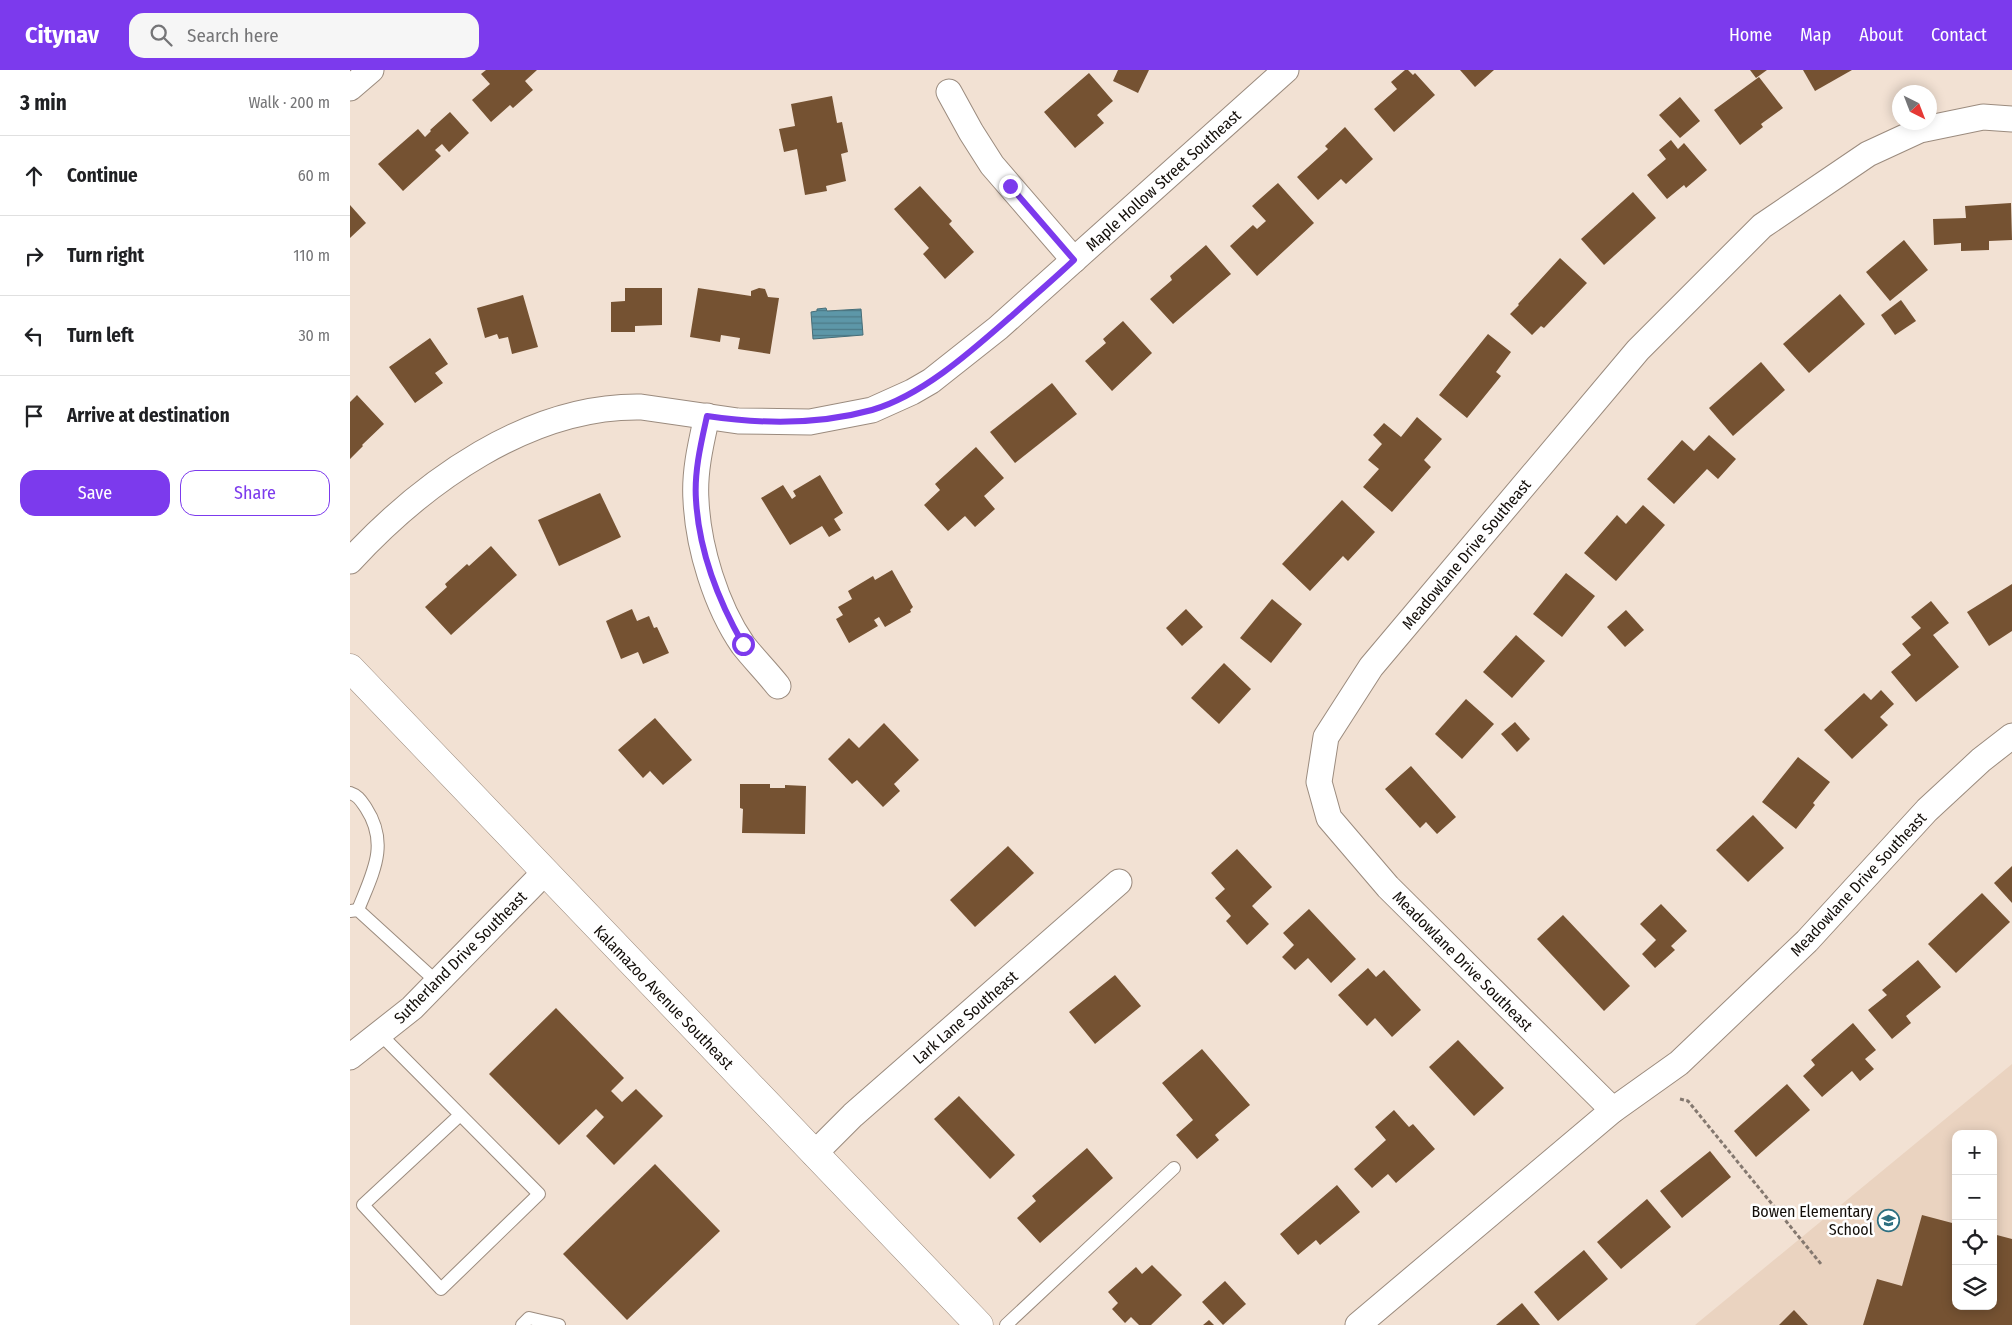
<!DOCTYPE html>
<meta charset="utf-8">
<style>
:root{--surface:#fff;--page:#f6f6f6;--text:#202124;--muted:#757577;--line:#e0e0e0;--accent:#7c3aed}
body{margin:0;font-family:"Fira Sans Condensed",sans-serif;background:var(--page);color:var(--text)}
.controls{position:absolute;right:15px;bottom:15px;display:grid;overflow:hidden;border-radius:10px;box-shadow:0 2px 12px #0003}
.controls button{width:45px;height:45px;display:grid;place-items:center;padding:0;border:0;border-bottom:1px solid var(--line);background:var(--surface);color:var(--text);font:25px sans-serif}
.compass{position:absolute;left:1542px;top:15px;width:45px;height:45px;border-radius:50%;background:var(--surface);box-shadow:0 2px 12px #0003;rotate:138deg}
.stop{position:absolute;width:15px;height:15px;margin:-11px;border:4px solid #7c3aed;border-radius:50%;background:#fff}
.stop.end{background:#7c3aed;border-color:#fff;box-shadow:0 1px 5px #0008}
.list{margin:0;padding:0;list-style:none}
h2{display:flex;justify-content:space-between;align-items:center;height:65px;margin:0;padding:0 20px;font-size:21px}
h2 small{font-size:16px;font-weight:400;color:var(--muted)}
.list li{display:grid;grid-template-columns:32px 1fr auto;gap:15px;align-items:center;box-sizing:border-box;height:80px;padding:0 20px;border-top:1px solid var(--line)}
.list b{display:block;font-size:19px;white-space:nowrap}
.list em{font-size:16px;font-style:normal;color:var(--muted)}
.actions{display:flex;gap:10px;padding:15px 20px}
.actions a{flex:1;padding:11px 0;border:1px solid var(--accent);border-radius:15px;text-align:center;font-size:18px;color:var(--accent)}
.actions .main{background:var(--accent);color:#fff}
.icon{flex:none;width:28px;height:28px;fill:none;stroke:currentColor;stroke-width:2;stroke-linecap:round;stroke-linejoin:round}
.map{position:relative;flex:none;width:1662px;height:1255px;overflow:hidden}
header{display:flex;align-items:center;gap:30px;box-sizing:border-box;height:70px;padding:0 25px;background:var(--accent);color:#fff}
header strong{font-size:24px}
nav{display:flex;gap:28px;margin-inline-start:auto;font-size:18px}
.search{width:350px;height:45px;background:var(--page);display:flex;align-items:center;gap:12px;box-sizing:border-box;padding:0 18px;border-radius:15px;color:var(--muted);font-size:19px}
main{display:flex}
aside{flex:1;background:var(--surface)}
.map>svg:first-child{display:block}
</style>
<header>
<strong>Citynav</strong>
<div class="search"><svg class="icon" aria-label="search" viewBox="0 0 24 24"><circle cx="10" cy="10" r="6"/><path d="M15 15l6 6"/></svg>Search here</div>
<nav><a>Home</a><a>Map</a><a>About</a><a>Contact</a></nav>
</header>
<main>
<aside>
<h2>3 min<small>Walk · 200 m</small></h2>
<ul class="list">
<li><svg class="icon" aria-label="ahead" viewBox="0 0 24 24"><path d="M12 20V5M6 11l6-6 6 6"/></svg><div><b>Continue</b></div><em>60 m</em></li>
<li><svg class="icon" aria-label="right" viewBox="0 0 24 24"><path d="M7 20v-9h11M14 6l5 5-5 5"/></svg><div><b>Turn right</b></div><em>110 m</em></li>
<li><svg class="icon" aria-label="left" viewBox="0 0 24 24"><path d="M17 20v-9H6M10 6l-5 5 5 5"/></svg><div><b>Turn left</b></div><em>30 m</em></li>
<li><svg class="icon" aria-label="arrive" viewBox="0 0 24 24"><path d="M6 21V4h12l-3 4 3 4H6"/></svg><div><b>Arrive at destination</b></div></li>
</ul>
<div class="actions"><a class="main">Save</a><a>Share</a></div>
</aside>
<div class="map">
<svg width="1662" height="1255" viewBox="0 0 1662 1255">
<defs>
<pattern id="water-rules" width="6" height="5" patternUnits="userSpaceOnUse" patternTransform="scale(1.25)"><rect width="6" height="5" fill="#5d97a8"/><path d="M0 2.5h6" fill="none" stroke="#4c7a87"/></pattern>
</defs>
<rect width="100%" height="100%" fill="#f2e1d3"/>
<!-- built -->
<path fill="#ead3c0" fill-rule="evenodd" d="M 1662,994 L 1662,1255 L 1345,1255 ZM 1606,1064 L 1643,1064 L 1643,1236 L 1606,1236 Z"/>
<!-- water -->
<path fill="url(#water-rules)" stroke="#476e78" d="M 476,238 L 477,241 L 511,239 L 513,265 L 463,269 L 461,242 L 467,241 L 467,239 Z"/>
<!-- building -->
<g fill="#755232">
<path d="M 136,0 L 187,0 L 175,11 L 183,20 L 163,38 L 160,35 L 141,52 L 122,30 L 140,14 L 131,4 Z"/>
<path d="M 768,0 L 799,0 L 788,23 L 763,11 Z"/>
<path d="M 1055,0 L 1058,0 L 1063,5 L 1065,3 L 1085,25 L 1044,62 L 1024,39 L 1047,19 L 1041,12 Z"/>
<path d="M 1110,0 L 1144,0 L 1125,17 Z"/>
<path d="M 1400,0 L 1417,0 L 1406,8 Z"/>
<path d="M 1453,0 L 1502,0 L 1465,21 Z"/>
<path d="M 739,3 L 763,31 L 747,45 L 754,53 L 725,78 L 694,42 Z"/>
<path d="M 1409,7 L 1433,38 L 1411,54 L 1413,57 L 1390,75 L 1364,40 Z"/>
<path d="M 482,26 L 487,53 L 492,52 L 498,82 L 491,84 L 496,111 L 476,116 L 477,121 L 455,125 L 447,79 L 434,82 L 429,59 L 445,56 L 441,34 Z"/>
<path d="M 1330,27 L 1350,51 L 1330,68 L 1309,45 Z"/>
<path d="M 100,42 L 119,63 L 99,82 L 92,74 L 85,80 L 91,86 L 53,121 L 28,94 L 68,59 L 75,67 L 81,61 L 80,60 Z"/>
<path d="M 995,57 L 1023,89 L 996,114 L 991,109 L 968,130 L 947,107 L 978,79 L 975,76 Z"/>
<path d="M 1321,70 L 1328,79 L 1334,73 L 1357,100 L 1336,118 L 1334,115 L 1317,129 L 1297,105 L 1316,89 L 1309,80 Z"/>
<path d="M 928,113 L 964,153 L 907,206 L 880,176 L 903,155 L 907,159 L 916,151 L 902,136 Z"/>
<path d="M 570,116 L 602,151 L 599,154 L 624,182 L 595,209 L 573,184 L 579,178 L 544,139 Z"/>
<path d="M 1283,122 L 1306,148 L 1254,195 L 1231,169 Z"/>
<path d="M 1661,133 L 1662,170 L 1639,171 L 1639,180 L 1611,181 L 1611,173 L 1584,175 L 1583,149 L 1616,148 L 1615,136 Z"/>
<path d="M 0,135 L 16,153 L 0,168 Z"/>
<path d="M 1554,170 L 1578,200 L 1540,231 L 1516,202 Z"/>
<path d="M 856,175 L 881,204 L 823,254 L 800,229 L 822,210 L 820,206 Z"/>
<path d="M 1210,188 L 1237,213 L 1194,258 L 1191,256 L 1182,265 L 1160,244 L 1169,235 L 1168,234 Z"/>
<path d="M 275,218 L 312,218 L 312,255 L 285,256 L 285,262 L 261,262 L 261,232 L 275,231 Z"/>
<path d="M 348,218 L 401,226 L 401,221 L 409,218 L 415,219 L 418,227 L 429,228 L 420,284 L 388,279 L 390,268 L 371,265 L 370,272 L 340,267 Z"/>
<path d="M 1490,224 L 1515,254 L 1459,303 L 1433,274 Z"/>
<path d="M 173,225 L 188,277 L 162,284 L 158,267 L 149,269 L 147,264 L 135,268 L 127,238 Z"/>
<path d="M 1551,230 L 1566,251 L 1545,265 L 1531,245 Z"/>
<path d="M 773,251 L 802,283 L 762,321 L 735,291 L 756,273 L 753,269 Z"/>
<path d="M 1138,264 L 1161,282 L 1146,302 L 1151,306 L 1117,348 L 1089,325 Z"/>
<path d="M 80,268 L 98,294 L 85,303 L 93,313 L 65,333 L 39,297 Z"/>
<path d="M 1411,292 L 1435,320 L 1383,366 L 1359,338 Z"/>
<path d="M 702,313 L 727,344 L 665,393 L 640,362 Z"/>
<path d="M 7,325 L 34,354 L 12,375 L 13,376 L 0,389 L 0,332 Z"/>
<path d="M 1067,347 L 1092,369 L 1074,390 L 1081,397 L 1042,442 L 1013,417 L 1029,399 L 1018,390 L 1032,374 L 1023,365 L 1034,353 L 1051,367 Z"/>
<path d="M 1359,365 L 1386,389 L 1368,409 L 1357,399 L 1324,434 L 1297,409 L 1332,370 L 1344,381 Z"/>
<path d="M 626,377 L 654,408 L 634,426 L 645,439 L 625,457 L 615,446 L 598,461 L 574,435 L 590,420 L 585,414 Z"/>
<path d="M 470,405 L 493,443 L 484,449 L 491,460 L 479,467 L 472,456 L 440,475 L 411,428 L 433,415 L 442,429 L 446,426 L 443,421 Z"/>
<path d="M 250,423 L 271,467 L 209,496 L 188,450 Z"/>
<path d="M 992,430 L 1025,462 L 998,491 L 993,486 L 960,521 L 932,494 Z"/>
<path d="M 1293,435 L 1315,455 L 1266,511 L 1234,483 L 1267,445 L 1276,454 Z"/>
<path d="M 141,476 L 167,505 L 101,565 L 75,537 L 97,517 L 95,514 L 117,494 L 119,496 Z"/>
<path d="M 542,500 L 563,537 L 560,540 L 561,542 L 535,557 L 529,547 L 524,550 L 528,556 L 499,573 L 486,549 L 493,545 L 488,537 L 502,529 L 498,521 L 523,506 L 525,510 Z"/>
<path d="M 1216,503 L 1245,526 L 1212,567 L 1183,544 Z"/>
<path d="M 1662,514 L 1662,561 L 1639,576 L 1617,542 Z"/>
<path d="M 922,529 L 952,554 L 921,593 L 890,568 Z"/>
<path d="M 1581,531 L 1599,553 L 1583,565 L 1609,597 L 1566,632 L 1541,602 L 1561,585 L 1552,574 L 1571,558 L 1561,547 Z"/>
<path d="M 282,539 L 287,551 L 299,546 L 304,558 L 307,557 L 319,583 L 293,594 L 288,582 L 271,589 L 256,551 Z"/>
<path d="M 836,539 L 853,557 L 832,576 L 816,558 Z"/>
<path d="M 1276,540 L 1294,560 L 1275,577 L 1257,557 Z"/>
<path d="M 1166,565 L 1195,591 L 1162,628 L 1133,602 Z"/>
<path d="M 874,593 L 901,619 L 869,654 L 841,628 Z"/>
<path d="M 1531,620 L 1544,634 L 1530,647 L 1538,655 L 1502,689 L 1474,660 L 1514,623 L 1521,630 Z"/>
<path d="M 1116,629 L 1144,654 L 1112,689 L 1085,664 Z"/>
<path d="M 305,648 L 342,690 L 313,715 L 300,701 L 293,708 L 268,680 Z"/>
<path d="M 1165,652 L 1180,669 L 1167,682 L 1151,664 Z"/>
<path d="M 534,653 L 569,690 L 544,714 L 550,721 L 533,737 L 507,710 L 502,714 L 478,689 L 499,668 L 509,678 Z"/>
<path d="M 1448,687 L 1480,712 L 1463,733 L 1465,735 L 1446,759 L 1412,732 Z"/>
<path d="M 1061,696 L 1106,747 L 1087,764 L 1076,752 L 1070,758 L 1035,719 Z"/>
<path d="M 390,714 L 420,714 L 420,718 L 435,718 L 435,715 L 456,716 L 455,764 L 392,763 L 393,739 L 390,738 Z"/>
<path d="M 1403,745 L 1434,778 L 1398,812 L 1366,780 Z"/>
<path d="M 658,776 L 684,803 L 625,857 L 600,830 Z"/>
<path d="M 887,779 L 922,817 L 902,836 L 919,854 L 897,875 L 876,851 L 881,846 L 865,828 L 875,819 L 861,803 Z"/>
<path d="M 1662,796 L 1662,833 L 1644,813 Z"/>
<path d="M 1632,823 L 1660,852 L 1606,903 L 1578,874 Z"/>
<path d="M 1311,834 L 1337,861 L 1321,876 L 1325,880 L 1305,898 L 1292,884 L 1306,870 L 1290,854 Z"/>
<path d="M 959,839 L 1006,889 L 981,913 L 958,888 L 945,900 L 932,887 L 944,875 L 933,863 Z"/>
<path d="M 1213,845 L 1280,916 L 1254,941 L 1187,869 Z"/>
<path d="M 1568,890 L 1591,917 L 1556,946 L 1561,953 L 1542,969 L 1518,940 L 1537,925 L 1532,920 Z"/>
<path d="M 1018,898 L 1026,907 L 1034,900 L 1071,940 L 1042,967 L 1025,948 L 1017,956 L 988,925 Z"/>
<path d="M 765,905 L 791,936 L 745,974 L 719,942 Z"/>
<path d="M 206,938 L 274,1008 L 261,1021 L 272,1032 L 286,1019 L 313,1046 L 264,1095 L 236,1066 L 254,1047 L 246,1039 L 209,1075 L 139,1004 Z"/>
<path d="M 1503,953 L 1526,980 L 1515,989 L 1524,999 L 1510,1011 L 1502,1001 L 1472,1027 L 1453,1006 L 1465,995 L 1461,990 Z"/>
<path d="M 1108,970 L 1154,1018 L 1124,1046 L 1079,997 Z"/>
<path d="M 852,979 L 900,1035 L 865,1065 L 869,1070 L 847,1089 L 826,1065 L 843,1050 L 812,1013 Z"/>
<path d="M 1437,1014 L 1460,1040 L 1406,1087 L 1384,1061 Z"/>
<path d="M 609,1026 L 665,1085 L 640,1109 L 584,1049 Z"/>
<path d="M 1044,1040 L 1059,1057 L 1063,1054 L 1085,1079 L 1046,1113 L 1038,1104 L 1022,1118 L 1004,1099 L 1036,1070 L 1025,1057 Z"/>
<path d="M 737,1078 L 763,1108 L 690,1173 L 667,1148 L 686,1131 L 682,1126 Z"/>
<path d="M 1360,1081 L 1381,1107 L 1332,1148 L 1310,1121 Z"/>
<path d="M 305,1094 L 370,1161 L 277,1250 L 213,1184 Z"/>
<path d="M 987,1115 L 1010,1142 L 970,1175 L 966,1170 L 948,1185 L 930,1164 Z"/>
<path d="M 1297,1129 L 1321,1157 L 1271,1199 L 1247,1172 Z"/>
<path d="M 1572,1145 L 1606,1154 L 1606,1236 L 1643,1236 L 1643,1164 L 1662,1169 L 1662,1255 L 1513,1255 L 1527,1209 L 1552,1216 Z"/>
<path d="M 1234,1180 L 1258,1209 L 1208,1251 L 1184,1222 Z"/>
<path d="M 802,1195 L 832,1225 L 801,1255 L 789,1255 L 781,1247 L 775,1253 L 762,1239 L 768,1233 L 758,1222 L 786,1197 L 792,1204 Z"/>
<path d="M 875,1211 L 896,1234 L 873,1255 L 852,1232 Z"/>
<path d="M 1172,1233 L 1190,1255 L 1146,1255 Z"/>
<path d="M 1444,1240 L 1458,1255 L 1429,1255 Z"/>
<path d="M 859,1250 L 864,1255 L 853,1255 Z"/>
</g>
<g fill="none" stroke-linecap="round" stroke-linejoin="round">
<defs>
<g id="service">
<path d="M 0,723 C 9,726 11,731 16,738 C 40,775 22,804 8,840"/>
<path d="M 0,841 L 8,840 L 87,912"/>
<path d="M 30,964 L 189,1124 L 91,1219 L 13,1135 L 110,1045"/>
<path d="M 172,1255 L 179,1248 L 209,1255"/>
<path d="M 656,1255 L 824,1098"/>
</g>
<g id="minor">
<path d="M 0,18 L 21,0"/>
<path d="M 599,22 L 621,62 L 642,95 L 724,190"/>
<path d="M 357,346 C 351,373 344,402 346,430 C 348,477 366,536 393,575 C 404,589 417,602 428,616"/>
<path d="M 0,491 C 73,412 179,335 291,337 L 388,351 L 460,352 L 522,340 L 562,322 L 581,311 L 648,258 L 936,0"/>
<path d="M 0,987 L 62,938 L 194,803"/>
<path d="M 1263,1040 L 1038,817 L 979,748 L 969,712 L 976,667 L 1021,597 L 1288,280 L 1412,156 L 1518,84 L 1570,60 L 1633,47 L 1662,49"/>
<path d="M 464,1084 L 503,1045 L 769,812"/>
<path d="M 1008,1255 L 1263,1040 L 1329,993 L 1457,871 L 1577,740 L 1631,690 L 1662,666"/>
</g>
<path id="secondary" d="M 0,598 L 629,1255"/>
</defs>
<!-- service casing -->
<use href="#service" stroke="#9b8b7e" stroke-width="14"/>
<!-- minor casing -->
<use href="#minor" stroke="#9b8b7e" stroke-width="27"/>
<!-- secondary casing -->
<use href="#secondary" stroke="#9b8b7e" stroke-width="29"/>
<!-- path -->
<path stroke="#84786f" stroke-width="3" stroke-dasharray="4 2.5" stroke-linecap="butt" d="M 1330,1029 L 1338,1031 L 1471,1194"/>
<!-- service -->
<use href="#service" stroke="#fff" stroke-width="12"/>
<!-- minor -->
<use href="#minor" stroke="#fff" stroke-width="25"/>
<!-- secondary -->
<use href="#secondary" stroke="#fff" stroke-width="28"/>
</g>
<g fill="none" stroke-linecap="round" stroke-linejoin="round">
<!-- route -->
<path stroke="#7c3aed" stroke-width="6" d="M 393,574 C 368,530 349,482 346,430 C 344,402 351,373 357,346 C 411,354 468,355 522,340 C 574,325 625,278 665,243 C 685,225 705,208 724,190 L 660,116"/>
</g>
<!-- icons -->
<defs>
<symbol id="school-ring" viewBox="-11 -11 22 22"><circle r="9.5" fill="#fff" stroke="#2d6f81" stroke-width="1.5"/><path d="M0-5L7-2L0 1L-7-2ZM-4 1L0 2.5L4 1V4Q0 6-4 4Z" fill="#2d6f81"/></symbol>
</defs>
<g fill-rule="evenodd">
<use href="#school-ring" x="1526" y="1138" width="25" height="25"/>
</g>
<g text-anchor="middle" stroke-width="5" stroke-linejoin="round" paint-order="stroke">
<!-- street labels -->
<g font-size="16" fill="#130e09" stroke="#fff">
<text transform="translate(813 110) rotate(-42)" y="6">Maple Hollow Street Southeast</text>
<text transform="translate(1116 484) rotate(-50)" y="6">Meadowlane Drive Southeast</text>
<text transform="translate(1508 814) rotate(-47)" y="6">Meadowlane Drive Southeast</text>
<text transform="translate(110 887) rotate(-45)" y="6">Sutherland Drive Southeast</text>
<text transform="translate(1113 891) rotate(45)" y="6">Meadowlane Drive Southeast</text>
<text transform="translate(314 927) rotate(46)" y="6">Kalamazoo Avenue Southeast</text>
<text transform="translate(615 947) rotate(-41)" y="6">Lark Lane Southeast</text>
</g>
<!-- poi labels -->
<g font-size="16" fill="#130e09" stroke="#fff" text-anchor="end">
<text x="1523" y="1147">Bowen Elementary<tspan x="1523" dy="18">School</tspan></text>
</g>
</g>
</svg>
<div class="controls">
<button>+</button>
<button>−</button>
<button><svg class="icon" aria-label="locate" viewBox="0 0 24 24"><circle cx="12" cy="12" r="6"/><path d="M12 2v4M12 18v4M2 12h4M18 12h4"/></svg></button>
<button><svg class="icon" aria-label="layers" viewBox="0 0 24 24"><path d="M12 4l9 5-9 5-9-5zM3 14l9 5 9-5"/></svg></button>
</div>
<svg class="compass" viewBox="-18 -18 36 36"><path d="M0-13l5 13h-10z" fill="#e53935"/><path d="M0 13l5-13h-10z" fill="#757577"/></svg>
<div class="stop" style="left:393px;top:574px"></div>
<div class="stop end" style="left:660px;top:116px"></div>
</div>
</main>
